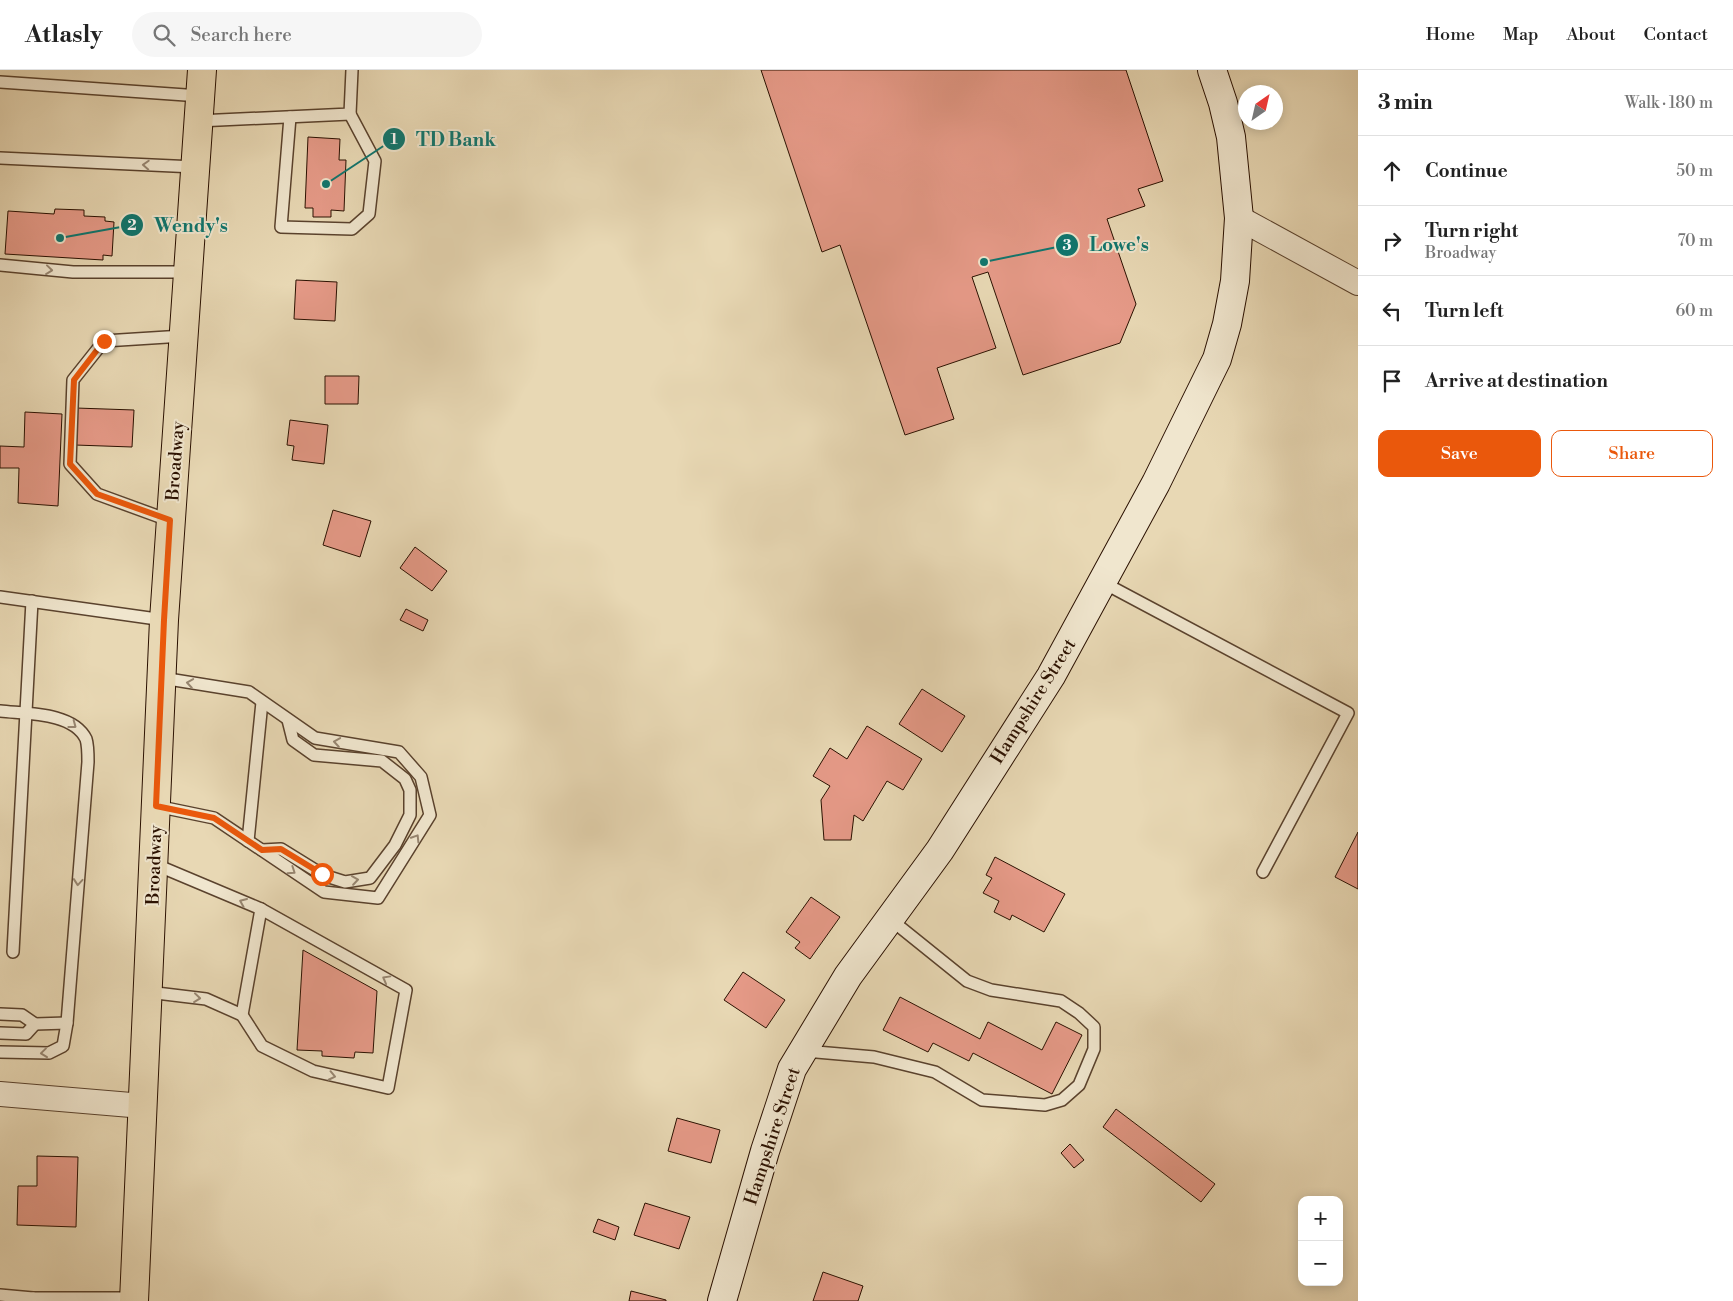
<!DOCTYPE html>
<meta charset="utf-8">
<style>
:root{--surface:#fff;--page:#f6f6f6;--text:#222;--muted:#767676;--line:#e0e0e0;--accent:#ea580c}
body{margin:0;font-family:"Libre Bodoni",serif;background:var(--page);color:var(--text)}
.controls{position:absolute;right:15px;bottom:15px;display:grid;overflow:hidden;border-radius:10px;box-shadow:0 2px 12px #0003}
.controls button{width:45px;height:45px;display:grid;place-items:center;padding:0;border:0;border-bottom:1px solid var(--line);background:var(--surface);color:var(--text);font:25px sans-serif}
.compass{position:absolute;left:1238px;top:15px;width:45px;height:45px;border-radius:50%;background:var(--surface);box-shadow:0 2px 12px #0003;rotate:34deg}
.stop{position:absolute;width:15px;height:15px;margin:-11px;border:4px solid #ea580c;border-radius:50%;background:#fff}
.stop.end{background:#ea580c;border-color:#fff;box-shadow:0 1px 5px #0008}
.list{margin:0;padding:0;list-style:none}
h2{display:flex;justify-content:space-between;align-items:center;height:65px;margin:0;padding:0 20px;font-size:21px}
h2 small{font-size:16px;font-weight:400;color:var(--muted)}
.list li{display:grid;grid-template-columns:32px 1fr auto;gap:15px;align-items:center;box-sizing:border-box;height:70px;padding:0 20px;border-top:1px solid var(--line)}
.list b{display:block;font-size:19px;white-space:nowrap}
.list p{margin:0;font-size:16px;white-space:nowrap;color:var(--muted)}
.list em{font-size:16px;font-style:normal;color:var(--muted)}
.actions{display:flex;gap:10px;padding:15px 20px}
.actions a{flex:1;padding:11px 0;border:1px solid var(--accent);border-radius:10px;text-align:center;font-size:18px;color:var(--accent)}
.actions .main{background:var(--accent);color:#fff}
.icon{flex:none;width:28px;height:28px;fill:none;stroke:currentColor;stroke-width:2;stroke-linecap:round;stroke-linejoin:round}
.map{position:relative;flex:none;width:1358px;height:1231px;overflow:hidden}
header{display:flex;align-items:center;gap:30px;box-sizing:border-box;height:70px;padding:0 25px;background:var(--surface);border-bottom:1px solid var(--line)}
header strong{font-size:24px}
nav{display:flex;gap:28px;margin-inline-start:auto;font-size:18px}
.search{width:350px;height:45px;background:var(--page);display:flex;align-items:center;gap:12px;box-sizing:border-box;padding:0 18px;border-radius:28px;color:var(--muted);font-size:19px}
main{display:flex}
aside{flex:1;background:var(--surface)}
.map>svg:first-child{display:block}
</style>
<header>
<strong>Atlasly</strong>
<div class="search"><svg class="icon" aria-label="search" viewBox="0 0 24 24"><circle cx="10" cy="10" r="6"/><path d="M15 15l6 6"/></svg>Search here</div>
<nav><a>Home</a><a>Map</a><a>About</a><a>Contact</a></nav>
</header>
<main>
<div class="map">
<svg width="1358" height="1231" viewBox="0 0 1358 1231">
<rect width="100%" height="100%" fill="#e8d8b4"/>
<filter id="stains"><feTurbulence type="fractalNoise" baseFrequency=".004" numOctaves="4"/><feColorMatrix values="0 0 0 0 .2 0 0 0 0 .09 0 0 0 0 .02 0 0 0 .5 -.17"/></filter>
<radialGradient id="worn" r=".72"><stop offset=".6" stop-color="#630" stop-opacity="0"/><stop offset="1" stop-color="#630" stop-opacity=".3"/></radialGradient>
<!-- building -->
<g fill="#e69a88" stroke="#2a1000">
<path d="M 761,0 L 1126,0 L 1163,111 L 1138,119 L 1145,136 L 1107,149 L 1136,234 L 1120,273 L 1023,305 L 988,202 L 972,207 L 996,278 L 937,298 L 954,349 L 905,365 L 840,175 L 822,182 Z"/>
<path d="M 308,67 L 340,69 L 339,90 L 346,90 L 344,141 L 331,140 L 331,147 L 313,147 L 313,138 L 305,138 Z"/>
<path d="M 55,139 L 84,140 L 84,146 L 105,147 L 105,151 L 114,152 L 112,186 L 103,185 L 103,190 L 5,184 L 8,141 L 54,144 Z"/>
<path d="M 296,210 L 337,212 L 335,251 L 294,249 Z"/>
<path d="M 325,306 L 359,306 L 358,334 L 325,334 Z"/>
<path d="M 76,338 L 134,340 L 132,377 L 75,375 Z"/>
<path d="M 25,342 L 62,344 L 58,436 L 18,433 L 19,398 L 0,398 L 0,376 L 24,377 Z"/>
<path d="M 290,350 L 328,355 L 324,394 L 292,390 L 294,376 L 287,375 Z"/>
<path d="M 333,440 L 371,451 L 360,487 L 323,475 Z"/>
<path d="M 415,477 L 447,501 L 432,521 L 400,498 Z"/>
<path d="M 406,539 L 428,550 L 423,561 L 400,550 Z"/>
<path d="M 922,619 L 965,646 L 942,682 L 899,654 Z"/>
<path d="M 867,656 L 922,689 L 903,720 L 887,711 L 863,751 L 854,745 L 851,770 L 824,770 L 821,730 L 830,716 L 813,706 L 830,678 L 847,689 Z"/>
<path d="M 1358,762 L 1358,819 L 1335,807 Z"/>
<path d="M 995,787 L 1065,824 L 1044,862 L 1012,845 L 1010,850 L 994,842 L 999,831 L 983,823 L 992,808 L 986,805 Z"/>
<path d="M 811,827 L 840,847 L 810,889 L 795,878 L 800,872 L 786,862 Z"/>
<path d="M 303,880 L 377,921 L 373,983 L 355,982 L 354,988 L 322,986 L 322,981 L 297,980 Z"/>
<path d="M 743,902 L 785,930 L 766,958 L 724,930 Z"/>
<path d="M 900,927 L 980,969 L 988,952 L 1042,980 L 1056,952 L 1082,965 L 1052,1024 L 973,983 L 969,991 L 933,973 L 928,982 L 883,960 Z"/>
<path d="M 1116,1039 L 1215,1114 L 1201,1132 L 1103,1057 Z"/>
<path d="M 677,1048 L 720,1060 L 711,1093 L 668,1081 Z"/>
<path d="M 1070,1074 L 1084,1090 L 1074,1098 L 1061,1083 Z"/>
<path d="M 37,1086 L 78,1087 L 76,1157 L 17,1155 L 18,1116 L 37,1116 Z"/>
<path d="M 645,1133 L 690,1147 L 679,1179 L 634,1165 Z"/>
<path d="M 598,1149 L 619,1157 L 615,1170 L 593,1162 Z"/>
<path d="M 823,1202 L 863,1216 L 858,1231 L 813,1231 Z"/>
<path d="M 631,1221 L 666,1230 L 666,1231 L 629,1231 Z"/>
</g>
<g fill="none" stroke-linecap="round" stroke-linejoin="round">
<defs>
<g id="lane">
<path d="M 0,12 L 200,26"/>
<path d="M 290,47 L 281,157 L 352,159 L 369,144 L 375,91 L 350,44"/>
<path d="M 198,51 L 350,44 L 352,0"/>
<path d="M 0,88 L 195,97"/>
<path d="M 0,195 L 73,202 L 188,202"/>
<path d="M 171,451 L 97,424 L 70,394 L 73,310 L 104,271 L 183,266"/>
<path d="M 1102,512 L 1348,643 L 1263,802"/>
<path d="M 0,527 L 164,550"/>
<path d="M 0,641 C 26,644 73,642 86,669 C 88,675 88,685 88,692 L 67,953 L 63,976 L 49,983 L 0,982"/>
<path d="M 156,736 L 214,748 L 324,822 L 378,828 L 430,745 L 421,707 L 399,682 L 315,668 L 249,622 L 162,608"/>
<path d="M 248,771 L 262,632"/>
<path d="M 262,780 L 281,779 L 323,805 L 345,812 L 370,808 L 395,775 L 410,745 L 410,720 L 405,709 L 382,691 L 314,685 L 293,670 L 288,650"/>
<path d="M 13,882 L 32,531"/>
<path d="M 148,922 L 206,929 L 242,945 L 262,976 L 313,1001 L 388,1018 L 406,920 L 261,839 L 154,794"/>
<path d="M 0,944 L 22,945 L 35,954 L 67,953"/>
<path d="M 242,945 L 261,839"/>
<path d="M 0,963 L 26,964 L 35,954"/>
<path d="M 805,981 L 874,987 L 935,1002 L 982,1030 L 1045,1035 L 1062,1030 L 1079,1015 L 1094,979 L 1094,957 L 1079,943 L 1061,931 L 991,920 L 967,911 L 890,849"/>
<path d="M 0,1225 L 33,1228"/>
<path d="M 33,1231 L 33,1228 L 134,1228"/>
</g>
<g id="street">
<path d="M 1239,148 L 1358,213"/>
<path d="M 0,1024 L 143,1036"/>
</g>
<path id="secondary" d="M 722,1231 L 765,1081 L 792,999 L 848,906 L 940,780 L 1051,606 L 1156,413 L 1217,289 L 1227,254 L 1235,211 L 1239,148 L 1231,67 L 1223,33 L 1212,0"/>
<path id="primary" d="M 134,1231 L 164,550 L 202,0"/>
</defs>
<!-- lane casing -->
<use href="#lane" stroke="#5a422d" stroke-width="14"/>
<!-- street casing -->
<use href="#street" stroke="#5a422d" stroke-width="26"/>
<!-- secondary casing -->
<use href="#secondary" stroke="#2a1000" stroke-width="30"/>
<!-- primary casing -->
<use href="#primary" stroke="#2a1000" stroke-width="30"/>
<!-- lane -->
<use href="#lane" stroke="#f0e6ce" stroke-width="11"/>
<!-- street -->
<use href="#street" stroke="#f0e6ce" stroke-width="24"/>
<!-- secondary -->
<use href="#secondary" stroke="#f0e6ce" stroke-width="28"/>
<!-- primary -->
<use href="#primary" stroke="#e8d8b4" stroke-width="28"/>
</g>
<!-- one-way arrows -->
<defs><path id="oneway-chevron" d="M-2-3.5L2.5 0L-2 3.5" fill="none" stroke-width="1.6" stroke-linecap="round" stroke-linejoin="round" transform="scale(1.25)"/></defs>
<g stroke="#978671">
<use href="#oneway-chevron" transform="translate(146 95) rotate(-177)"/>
<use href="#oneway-chevron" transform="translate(49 200) rotate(6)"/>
<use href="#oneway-chevron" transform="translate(190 613) rotate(-171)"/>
<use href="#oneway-chevron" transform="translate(73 655) rotate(37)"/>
<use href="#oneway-chevron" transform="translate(337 672) rotate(-171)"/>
<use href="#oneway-chevron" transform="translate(416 768) rotate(-58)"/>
<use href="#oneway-chevron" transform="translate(292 801) rotate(34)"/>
<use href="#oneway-chevron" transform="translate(355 810) rotate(-8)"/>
<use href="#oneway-chevron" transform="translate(78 812) rotate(95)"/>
<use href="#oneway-chevron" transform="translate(243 832) rotate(-157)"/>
<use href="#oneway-chevron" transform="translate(386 909) rotate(-151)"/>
<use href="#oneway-chevron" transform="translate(197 928) rotate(6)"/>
<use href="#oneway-chevron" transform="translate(44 983) rotate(173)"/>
<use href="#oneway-chevron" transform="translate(332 1006) rotate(12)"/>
</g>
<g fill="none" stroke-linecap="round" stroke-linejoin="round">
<!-- route -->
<path stroke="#ea580c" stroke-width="6" d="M 104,271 L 74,310 L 70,394 L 97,424 L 170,450 L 164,550 L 156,736 L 214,748 L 262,780 L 281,779 L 322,804"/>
</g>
<g text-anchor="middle" stroke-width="4" stroke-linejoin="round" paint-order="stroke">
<!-- street labels -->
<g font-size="18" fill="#2a1000" stroke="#f0e6ce">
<text transform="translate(175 391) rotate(-86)" y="6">Broadway</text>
<text transform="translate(1033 631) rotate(-58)" y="6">Hampshire Street</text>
<text transform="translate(154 795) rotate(-88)" y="6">Broadway</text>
<text transform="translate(772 1066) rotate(-72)" y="6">Hampshire Street</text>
</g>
</g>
<!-- callouts -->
<path fill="none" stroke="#0f766e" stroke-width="2" d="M326 114L394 69M60 168L132 155M984 192L1067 175"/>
<g fill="#0f766e" stroke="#f0e6ce" stroke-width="2">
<circle cx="326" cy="114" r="5"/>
<circle cx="60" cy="168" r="5"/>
<circle cx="984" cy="192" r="5"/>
<circle cx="394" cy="69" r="12"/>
<circle cx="132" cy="155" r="12"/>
<circle cx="1067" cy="175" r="12"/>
</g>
<g font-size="15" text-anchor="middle" font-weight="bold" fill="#fff">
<text x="394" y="74">1</text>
<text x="132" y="160">2</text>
<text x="1067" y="180">3</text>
</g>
<g font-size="19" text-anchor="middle" font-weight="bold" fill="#0f766e" stroke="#f0e6ce" stroke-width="4" stroke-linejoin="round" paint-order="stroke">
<text x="456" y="76">TD Bank</text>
<text x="191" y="162">Wendy's</text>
<text x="1119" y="181">Lowe's</text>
</g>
<rect width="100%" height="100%" filter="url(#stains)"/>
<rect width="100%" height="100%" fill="url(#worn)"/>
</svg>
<div class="controls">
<button>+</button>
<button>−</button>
</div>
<svg class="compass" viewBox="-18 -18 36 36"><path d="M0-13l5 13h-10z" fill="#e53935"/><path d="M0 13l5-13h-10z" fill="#767676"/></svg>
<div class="stop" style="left:322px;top:804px"></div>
<div class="stop end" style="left:104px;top:271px"></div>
</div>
<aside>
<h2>3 min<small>Walk · 180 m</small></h2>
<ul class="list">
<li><svg class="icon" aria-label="ahead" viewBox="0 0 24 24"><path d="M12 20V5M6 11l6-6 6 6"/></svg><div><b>Continue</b></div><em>50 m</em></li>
<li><svg class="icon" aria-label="right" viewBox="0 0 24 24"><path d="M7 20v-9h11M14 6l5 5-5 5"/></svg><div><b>Turn right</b><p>Broadway</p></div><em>70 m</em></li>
<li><svg class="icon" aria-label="left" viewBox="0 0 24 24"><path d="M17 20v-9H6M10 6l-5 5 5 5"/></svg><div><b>Turn left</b></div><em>60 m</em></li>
<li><svg class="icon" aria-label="arrive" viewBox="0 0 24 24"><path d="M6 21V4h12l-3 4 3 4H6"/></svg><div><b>Arrive at destination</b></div></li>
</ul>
<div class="actions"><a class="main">Save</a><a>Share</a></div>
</aside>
</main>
